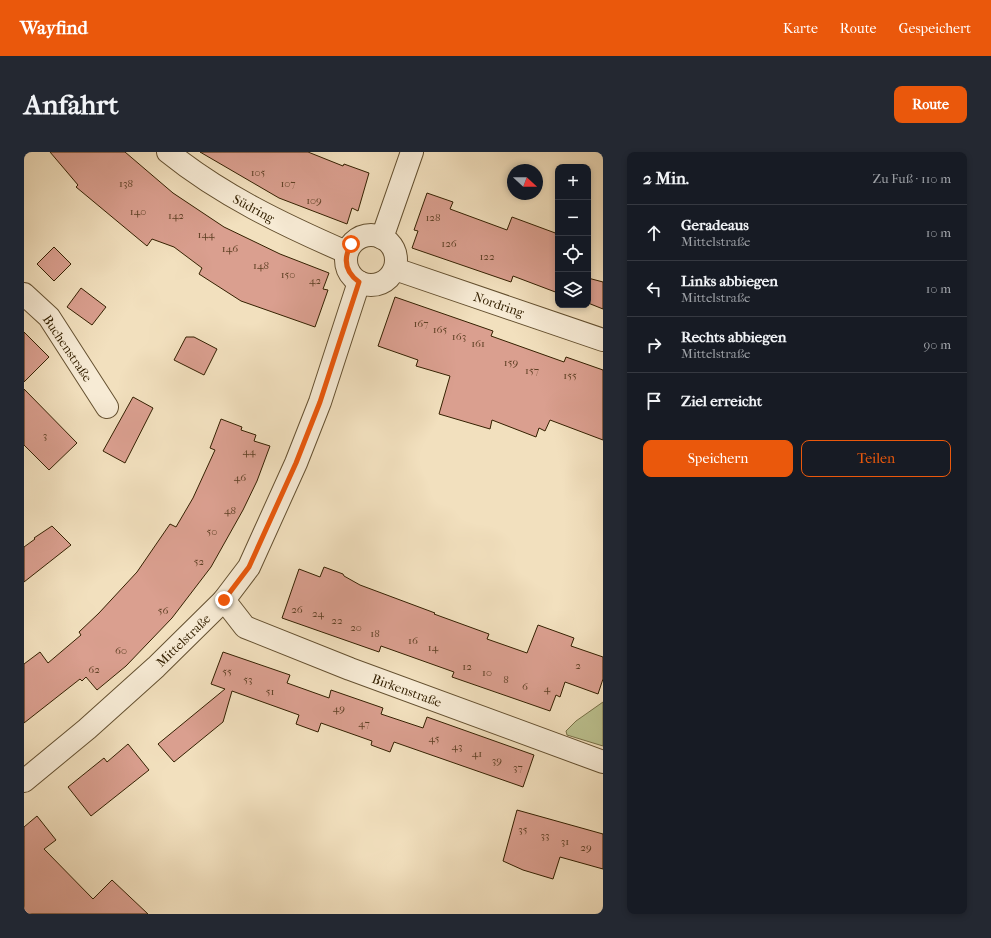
<!DOCTYPE html>
<html lang="de">
<meta charset="utf-8">
<style>
:root{--surface:#171b24;--page:#242831;--text:#f1f3f6;--muted:#9ea1a6;--line:#363941;--accent:#ea580c}
body{margin:0;font-family:"IM FELL French Canon",serif;background:var(--page);color:var(--text)}
.controls{position:absolute;right:12px;top:12px;display:grid;overflow:hidden;border-radius:8px;box-shadow:0 2px 6px #0003}
.controls button{width:36px;height:36px;display:grid;place-items:center;padding:0;border:0;border-bottom:1px solid var(--line);background:var(--surface);color:var(--text);font:20px sans-serif}
.compass{position:absolute;left:483px;top:12px;width:36px;height:36px;border-radius:50%;background:var(--surface);box-shadow:0 2px 6px #0003;rotate:111deg}
.stop{position:absolute;width:12px;height:12px;margin:-9px;border:3px solid #ea580c;border-radius:50%;background:#fff}
.stop.end{background:#ea580c;border-color:#fff;box-shadow:0 1px 4px #0008}
.list{margin:0;padding:0;list-style:none}
h2{display:flex;justify-content:space-between;align-items:center;height:52px;margin:0;padding:0 16px;font-size:17px}
h2 small{font-size:13px;font-weight:400;color:var(--muted)}
.list li{display:grid;grid-template-columns:26px 1fr auto;gap:12px;align-items:center;box-sizing:border-box;height:56px;padding:0 16px;border-top:1px solid var(--line)}
.list b{display:block;font-size:15px;white-space:nowrap}
.list p{margin:0;font-size:13px;white-space:nowrap;color:var(--muted)}
.list em{font-size:13px;font-style:normal;color:var(--muted)}
.actions{display:flex;gap:8px;padding:12px 16px}
.actions a{flex:1;padding:9px 0;border:1px solid var(--accent);border-radius:8px;text-align:center;font-size:14px;color:var(--accent)}
.actions .main{background:var(--accent);color:#fff}
.icon{flex:none;width:22px;height:22px;fill:none;stroke:currentColor;stroke-width:2;stroke-linecap:round;stroke-linejoin:round}
.map{position:relative;flex:none;width:579px;height:762px;overflow:hidden;border-radius:8px}
header{display:flex;align-items:center;gap:24px;box-sizing:border-box;height:56px;padding:0 20px;background:var(--accent);color:#fff}
header strong{font-size:19px}
nav{display:flex;gap:22px;margin-inline-start:auto;font-size:14px}
.intro{display:flex;align-items:center;justify-content:space-between;box-sizing:border-box;height:96px;padding:0 24px}
h1{margin:0;font-size:28px}
.button{padding:10px 18px;border-radius:8px;background:var(--accent);color:#fff;font-size:14px;font-weight:700}
main{display:flex;gap:24px;padding:0 24px}
aside{flex:1;background:var(--surface);border-radius:8px;box-shadow:0 2px 6px #0003}
.map>svg:first-child{display:block}
</style>
<header>
<strong>Wayfind</strong>
<nav><a>Karte</a><a>Route</a><a>Gespeichert</a></nav>
</header>
<div class="intro"><h1>Anfahrt</h1><a class="button">Route</a></div>
<main>
<div class="map">
<svg width="579" height="762" viewBox="0 0 579 762">
<rect width="100%" height="100%" fill="#f2e0be"/>
<filter id="stains"><feTurbulence type="fractalNoise" baseFrequency=".005" numOctaves="4"/><feColorMatrix values="0 0 0 0 .2 0 0 0 0 .09 0 0 0 0 .02 0 0 0 .5 -.17"/></filter>
<radialGradient id="worn" r=".72"><stop offset=".6" stop-color="#630" stop-opacity="0"/><stop offset="1" stop-color="#630" stop-opacity=".3"/></radialGradient>
<!-- green -->
<path fill="#bcc290" stroke="#787148" d="M 579,550 L 579,594 L 543,583 L 542,579 L 552,569 Z"/>
<!-- building -->
<g fill="#da9f8f" stroke="#342001">
<path d="M 26,0 L 101,0 L 149,41 L 200,75 L 256,102 L 305,121 L 299,137 L 304,138 L 291,175 L 217,149 L 175,122 L 178,116 L 150,95 L 128,87 L 123,94 L 52,35 L 54,33 Z"/>
<path d="M 176,0 L 284,0 L 319,14 L 320,12 L 345,21 L 334,59 L 328,56 L 323,72 L 255,46 Z"/>
<path d="M 403,41 L 429,50 L 426,57 L 483,78 L 488,65 L 534,82 L 534,141 L 489,124 L 487,130 L 388,96 L 394,79 L 390,78 Z"/>
<path d="M 30,95 L 47,112 L 30,129 L 13,112 Z"/>
<path d="M 564,126 L 579,130 L 579,157 L 564,151 Z"/>
<path d="M 57,136 L 82,155 L 68,173 L 43,155 Z"/>
<path d="M 371,145 L 469,179 L 467,184 L 540,210 L 542,205 L 579,218 L 579,288 L 526,268 L 521,279 L 515,276 L 512,285 L 468,268 L 466,277 L 415,262 L 426,224 L 392,214 L 394,208 L 354,194 Z"/>
<path d="M 0,180 L 25,205 L 0,230 Z"/>
<path d="M 162,185 L 170,185 L 193,197 L 180,223 L 150,208 Z"/>
<path d="M 0,237 L 53,291 L 25,318 L 0,293 Z"/>
<path d="M 109,245 L 129,256 L 101,311 L 79,299 Z"/>
<path d="M 197,267 L 218,275 L 217,278 L 232,283 L 230,289 L 246,294 L 233,329 L 219,358 L 187,415 L 148,466 L 102,514 L 73,538 L 62,525 L 58,529 L 56,527 L 0,571 L 0,512 L 16,500 L 24,511 L 57,483 L 55,480 L 75,461 L 113,420 L 146,372 L 152,375 L 169,346 L 191,298 L 186,296 Z"/>
<path d="M 28,374 L 47,393 L 0,430 L 0,395 L 11,387 L 10,386 Z"/>
<path d="M 300,415 L 319,422 L 320,424 L 336,433 L 411,461 L 410,462 L 465,482 L 463,487 L 503,501 L 514,473 L 550,486 L 547,494 L 579,505 L 579,527 L 574,542 L 541,530 L 536,545 L 532,543 L 526,559 L 428,525 L 430,520 L 357,494 L 355,500 L 258,466 L 275,417 L 296,425 Z"/>
<path d="M 199,500 L 266,523 L 263,531 L 305,546 L 307,538 L 359,556 L 357,562 L 399,576 L 403,565 L 510,603 L 499,635 L 370,590 L 366,600 L 347,593 L 348,589 L 297,571 L 294,580 L 272,572 L 275,563 L 208,539 L 199,570 L 150,610 L 134,592 L 201,537 L 187,532 Z"/>
<path d="M 104,592 L 125,618 L 67,664 L 44,635 L 80,606 L 83,610 Z"/>
<path d="M 493,658 L 579,682 L 579,717 L 536,705 L 529,727 L 499,718 L 479,709 Z"/>
<path d="M 13,664 L 32,688 L 20,697 L 69,747 L 88,728 L 124,762 L 0,762 L 0,675 Z"/>
</g>
<g fill="none" stroke-linecap="round" stroke-linejoin="round">
<defs>
<g id="street">
<path d="M 144,0 C 197,43 260,73 322,100"/>
<circle cx="347" cy="108" r="25"/>
<path d="M 358,86 L 388,0"/>
<path d="M 371,117 L 579,188"/>
<path d="M 0,142 L 25,165 L 83,255"/>
<path d="M 200,448 L 221,475 L 326,517 L 579,610"/>
<path d="M 0,629 L 63,577 L 132,515 L 200,448 L 225,415 L 272,311 L 296,250 L 335,130"/>
</g>
</defs>
<!-- street casing -->
<use href="#street" stroke="#645030" stroke-width="24"/>
<!-- street -->
<use href="#street" stroke="#f7ebd5" stroke-width="22"/>
</g>
<g fill="none" stroke-linecap="round" stroke-linejoin="round">
<!-- route -->
<path stroke="#ea580c" stroke-width="5" d="M 200,448 L 225,415 L 272,311 L 296,250 L 335,130 C 321,120 319,107 327,92"/>
</g>
<g text-anchor="middle" stroke-width="4" stroke-linejoin="round" paint-order="stroke">
<!-- number labels -->
<g font-size="11" fill="#5e4024">
<text x="234" y="24">105</text>
<text x="102" y="35">138</text>
<text x="264" y="35">107</text>
<text x="290" y="52">109</text>
<text x="114" y="63">140</text>
<text x="152" y="67">142</text>
<text x="409" y="69">128</text>
<text x="182" y="86">144</text>
<text x="425" y="95">126</text>
<text x="206" y="100">146</text>
<text x="463" y="108">122</text>
<text x="237" y="117">148</text>
<text x="264" y="126">150</text>
<text x="291" y="132">42</text>
<text x="397" y="175">167</text>
<text x="416" y="181">165</text>
<text x="435" y="188">163</text>
<text x="454" y="195">161</text>
<text x="487" y="214">159</text>
<text x="508" y="222">157</text>
<text x="546" y="227">155</text>
<text x="21" y="287">3</text>
<text x="225" y="303">44</text>
<text x="216" y="329">46</text>
<text x="206" y="362">48</text>
<text x="188" y="383">50</text>
<text x="175" y="413">52</text>
<text x="273" y="461">26</text>
<text x="139" y="462">56</text>
<text x="294" y="465">24</text>
<text x="313" y="472">22</text>
<text x="332" y="479">20</text>
<text x="351" y="485">18</text>
<text x="389" y="492">16</text>
<text x="409" y="499">14</text>
<text x="97" y="502">60</text>
<text x="554" y="517">2</text>
<text x="443" y="518">12</text>
<text x="70" y="521">62</text>
<text x="203" y="523">55</text>
<text x="463" y="524">10</text>
<text x="224" y="531">53</text>
<text x="482" y="531">8</text>
<text x="501" y="538">6</text>
<text x="523" y="540">4</text>
<text x="246" y="543">51</text>
<text x="315" y="560">49</text>
<text x="340" y="575">47</text>
<text x="410" y="590">45</text>
<text x="433" y="598">43</text>
<text x="453" y="605">41</text>
<text x="473" y="612">39</text>
<text x="494" y="619">37</text>
<text x="499" y="681">35</text>
<text x="521" y="687">33</text>
<text x="541" y="693">31</text>
<text x="562" y="699">29</text>
</g>
<!-- street labels -->
<g font-size="13" fill="#342001" stroke="#f7ebd5">
<text transform="translate(230 56) rotate(28)" y="5">Südring</text>
<text transform="translate(475 152) rotate(19)" y="5">Nordring</text>
<text transform="translate(44 196) rotate(56)" y="5">Buchenstraße</text>
<text transform="translate(159 488) rotate(-44)" y="5">Mittelstraße</text>
<text transform="translate(383 538) rotate(20)" y="5">Birkenstraße</text>
</g>
</g>
<rect width="100%" height="100%" filter="url(#stains)"/>
<rect width="100%" height="100%" fill="url(#worn)"/>
</svg>
<div class="controls">
<button>+</button>
<button>−</button>
<button><svg class="icon" aria-label="locate" viewBox="0 0 24 24"><circle cx="12" cy="12" r="6"/><path d="M12 2v4M12 18v4M2 12h4M18 12h4"/></svg></button>
<button><svg class="icon" aria-label="layers" viewBox="0 0 24 24"><path d="M12 4l9 5-9 5-9-5zM3 14l9 5 9-5"/></svg></button>
</div>
<svg class="compass" viewBox="-18 -18 36 36"><path d="M0-13l5 13h-10z" fill="#e53935"/><path d="M0 13l5-13h-10z" fill="#9ea1a6"/></svg>
<div class="stop" style="left:327px;top:92px"></div>
<div class="stop end" style="left:200px;top:448px"></div>
</div>
<aside>
<h2>2 Min.<small>Zu Fuß · 110 m</small></h2>
<ul class="list">
<li><svg class="icon" aria-label="ahead" viewBox="0 0 24 24"><path d="M12 20V5M6 11l6-6 6 6"/></svg><div><b>Geradeaus</b><p>Mittelstraße</p></div><em>10 m</em></li>
<li><svg class="icon" aria-label="left" viewBox="0 0 24 24"><path d="M17 20v-9H6M10 6l-5 5 5 5"/></svg><div><b>Links abbiegen</b><p>Mittelstraße</p></div><em>10 m</em></li>
<li><svg class="icon" aria-label="right" viewBox="0 0 24 24"><path d="M7 20v-9h11M14 6l5 5-5 5"/></svg><div><b>Rechts abbiegen</b><p>Mittelstraße</p></div><em>90 m</em></li>
<li><svg class="icon" aria-label="arrive" viewBox="0 0 24 24"><path d="M6 21V4h12l-3 4 3 4H6"/></svg><div><b>Ziel erreicht</b></div></li>
</ul>
<div class="actions"><a class="main">Speichern</a><a>Teilen</a></div>
</aside>
</main>
